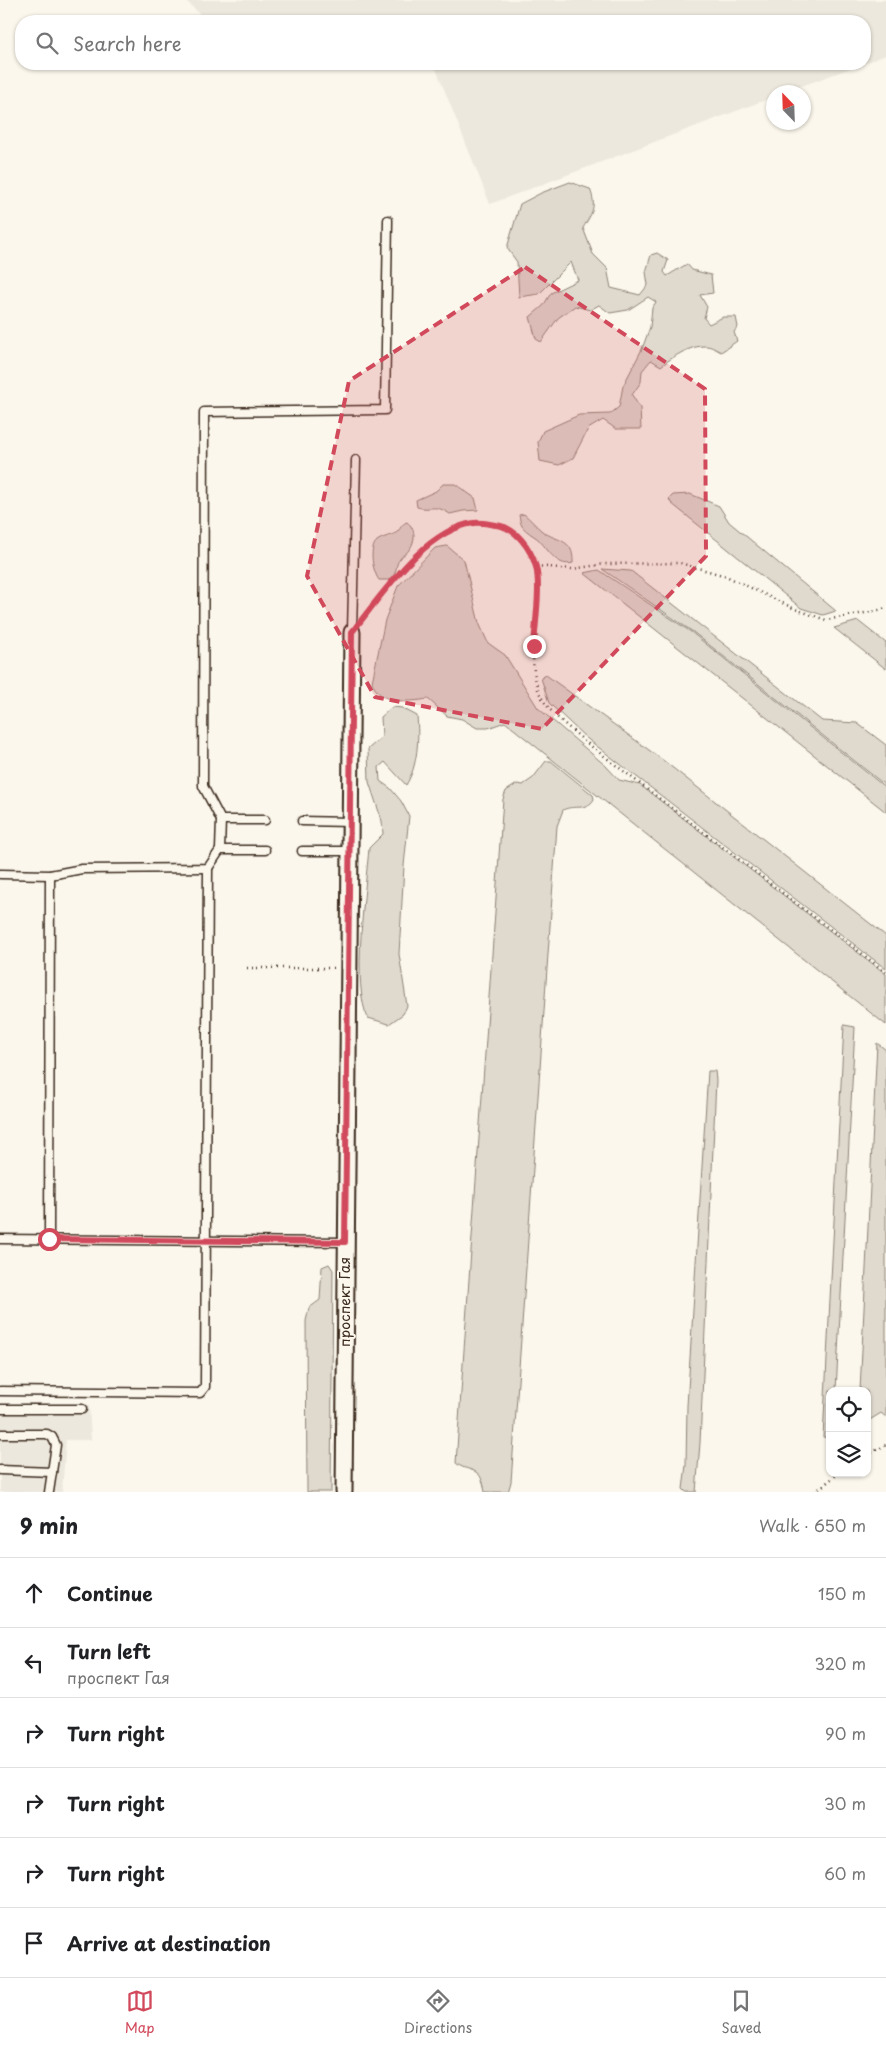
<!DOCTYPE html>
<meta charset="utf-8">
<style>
:root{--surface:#fff;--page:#f6f6f6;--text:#202124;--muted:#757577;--line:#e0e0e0;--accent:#d1495b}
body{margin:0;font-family:"Playpen Sans",sans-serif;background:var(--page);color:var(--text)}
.controls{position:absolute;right:15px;bottom:15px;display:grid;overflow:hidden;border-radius:10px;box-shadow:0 1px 4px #0004}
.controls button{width:45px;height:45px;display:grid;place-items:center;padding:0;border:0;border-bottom:1px solid var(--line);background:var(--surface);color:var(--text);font:25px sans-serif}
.compass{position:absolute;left:766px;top:85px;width:45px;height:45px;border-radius:50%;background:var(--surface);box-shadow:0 1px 4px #0004;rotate:337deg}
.stop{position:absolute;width:15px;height:15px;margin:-11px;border:4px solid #d1495b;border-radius:50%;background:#fff}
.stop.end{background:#d1495b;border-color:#fff;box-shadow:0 1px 5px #0008}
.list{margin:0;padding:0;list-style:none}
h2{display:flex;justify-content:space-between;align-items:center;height:65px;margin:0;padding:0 20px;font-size:21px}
h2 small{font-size:16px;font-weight:400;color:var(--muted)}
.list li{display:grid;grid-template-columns:32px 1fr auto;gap:15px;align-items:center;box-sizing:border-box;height:70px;padding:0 20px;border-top:1px solid var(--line)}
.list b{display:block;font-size:19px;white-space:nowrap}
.list p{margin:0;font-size:16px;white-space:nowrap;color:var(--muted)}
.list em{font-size:16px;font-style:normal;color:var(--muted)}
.icon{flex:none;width:28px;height:28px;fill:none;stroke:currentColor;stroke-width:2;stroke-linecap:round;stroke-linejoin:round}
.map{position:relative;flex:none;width:886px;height:1492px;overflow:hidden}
.search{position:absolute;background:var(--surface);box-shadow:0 1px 4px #0004;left:15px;right:15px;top:15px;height:55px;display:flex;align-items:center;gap:12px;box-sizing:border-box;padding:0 18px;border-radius:20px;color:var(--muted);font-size:19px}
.sheet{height:485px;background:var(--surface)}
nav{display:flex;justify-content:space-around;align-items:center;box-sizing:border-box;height:70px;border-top:1px solid var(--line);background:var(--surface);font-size:14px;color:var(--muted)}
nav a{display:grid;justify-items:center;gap:2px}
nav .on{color:var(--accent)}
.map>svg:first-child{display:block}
</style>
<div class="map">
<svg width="886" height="1492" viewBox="0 0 886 1492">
<rect width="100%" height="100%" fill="#fbf7ec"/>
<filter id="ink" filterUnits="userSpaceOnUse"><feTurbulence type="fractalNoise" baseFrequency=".02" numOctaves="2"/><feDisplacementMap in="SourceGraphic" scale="10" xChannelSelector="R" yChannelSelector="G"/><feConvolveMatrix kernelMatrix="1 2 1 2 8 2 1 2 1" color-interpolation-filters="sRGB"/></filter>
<g filter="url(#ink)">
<!-- built -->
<g fill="#ede8dd">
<path d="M 185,0 L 886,0 L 886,55 L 865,63 L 865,21 L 205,21 L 204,18 Z"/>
<path d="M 434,64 L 862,64 L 785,92 L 774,92 L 773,97 L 490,204 Z"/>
<path d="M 0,1405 L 89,1405 L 91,1440 L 66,1440 L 62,1492 L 0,1492 Z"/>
</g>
<!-- green -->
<g fill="#dfd9ce" stroke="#8d8276">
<path d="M 570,182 L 590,189 C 597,207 592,213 583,228 L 593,254 L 607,268 L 611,288 L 640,295 L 648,285 L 646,272 L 651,255 L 657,253 L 668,260 L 664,272 L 667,276 L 687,264 L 692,270 L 711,275 L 713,293 L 700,295 L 707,307 L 704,318 L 709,324 L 723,317 L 736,317 L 738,327 L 734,332 L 737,341 L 721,352 C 717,350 711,346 706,346 C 690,345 673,357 661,366 L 651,360 L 642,371 L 641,382 L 632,395 L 640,408 L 641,429 L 616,429 L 603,420 L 588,429 L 573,458 L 559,465 L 540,461 L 538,442 L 543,431 L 579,415 L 610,414 L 619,407 L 623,386 L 642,349 L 650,327 L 652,308 L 656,302 L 648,297 L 628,310 L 610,313 L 599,305 L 590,310 L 575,306 L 558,318 L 541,342 L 536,339 L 530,317 L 543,306 L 551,293 L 578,280 L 571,262 L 539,294 L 519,297 L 517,262 L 507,248 L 520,204 L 541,193 Z"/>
<path d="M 443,484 L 455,484 L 475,498 L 478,510 L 463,511 L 450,514 C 433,503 432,511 417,507 L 416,500 L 436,491 Z"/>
<path d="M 690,494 L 719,506 L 729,522 L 836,611 L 823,615 L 801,608 L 671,503 L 669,499 L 673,495 Z"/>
<path d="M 524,514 C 530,519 536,526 542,531 C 557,542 574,538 573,563 C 557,568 548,549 538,539 C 533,535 526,532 522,526 C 520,523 520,519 519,515 Z"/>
<path d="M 407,522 C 416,529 416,541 409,550 C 406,554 402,555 400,559 C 394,566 399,571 390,580 L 379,580 C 373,572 368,549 377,541 C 382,537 390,536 396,533 C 401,529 401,524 407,522 Z"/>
<path d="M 447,546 L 464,560 L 479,623 L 488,643 L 505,655 L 538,708 L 606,766 L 619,780 L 640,785 L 886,974 L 886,1025 L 505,722 L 488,728 L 477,728 L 462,719 L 447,716 L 428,699 C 409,702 379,705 372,682 L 385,620 L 398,586 L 435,548 Z"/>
<path d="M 602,569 L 631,571 L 822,721 L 857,723 L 886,745 L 886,786 L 693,632 Z"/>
<path d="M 599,570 L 691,632 L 886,788 L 886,812 L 584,573 Z"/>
<path d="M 858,621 L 886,643 L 886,669 L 834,628 Z"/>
<path d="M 546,675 L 664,761 L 886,936 L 886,969 L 585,737 L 549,703 L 541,678 Z"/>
<path d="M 392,707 L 402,708 L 417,716 C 419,738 418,766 406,785 L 385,762 L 379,767 L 380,781 L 390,788 L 401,801 L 409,816 L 404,866 L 399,954 L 407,1006 L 403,1014 L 389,1024 L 368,1018 C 351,987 366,886 369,848 L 383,834 L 382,821 L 369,782 L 368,749 L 382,737 L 381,717 Z"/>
<path d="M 546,761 L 551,761 L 593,795 L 594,799 C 587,812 574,804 563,810 L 557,826 L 511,1482 L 508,1492 L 485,1492 C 484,1488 484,1484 482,1480 C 478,1467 464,1471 456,1463 L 503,799 L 506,791 L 517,784 L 523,785 L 533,778 Z"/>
<path d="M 844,1025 L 855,1027 L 836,1391 L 830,1391 L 830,1438 L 823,1437 Z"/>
<path d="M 877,1043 L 886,1050 L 886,1417 L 881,1413 L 868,1421 L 867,1391 L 860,1391 Z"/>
<path d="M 708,1071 L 715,1071 L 716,1080 L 700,1443 L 696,1492 L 686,1492 L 683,1489 L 686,1465 L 687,1406 Z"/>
<path d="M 329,1264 L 333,1270 L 331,1492 L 307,1492 L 306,1321 L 309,1308 L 320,1300 L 322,1267 Z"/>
</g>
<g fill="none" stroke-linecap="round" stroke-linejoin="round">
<defs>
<g id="service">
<path d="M 352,632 L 356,460"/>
<path d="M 265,820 L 221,820 L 203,786 L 204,412 L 385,410 L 388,220"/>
<path d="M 302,821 L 350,822"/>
<path d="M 220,850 L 265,850"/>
<path d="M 302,851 L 350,851"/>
<path d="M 0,874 L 50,875 L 82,869 L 208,868 L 220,850 L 221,820"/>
<path d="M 0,1239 L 345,1242"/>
<path d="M 49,1239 L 50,875"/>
<path d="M 0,1391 L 200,1393 L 205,1387 L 208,868"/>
<path d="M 0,1409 L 82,1409"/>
<path d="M 0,1434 L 47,1434 L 52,1437 L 56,1445 L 49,1492"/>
<path d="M 0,1470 L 52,1472"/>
</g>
<path id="minor" d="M 344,1492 L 352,632"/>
</defs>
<!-- service casing -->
<use href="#service" stroke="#3b2a1e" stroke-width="11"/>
<!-- minor casing -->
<use href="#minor" stroke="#3b2a1e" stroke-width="19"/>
<!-- path -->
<g stroke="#3b2a1e" stroke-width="2.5" stroke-dasharray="1 4" stroke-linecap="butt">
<path d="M 536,566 L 572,569 L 605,564 L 680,563 L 726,576 L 795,609 L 826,620 L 876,611 L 886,608"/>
<path d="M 363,619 C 392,582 434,518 487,524 C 495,525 501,525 508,530 C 522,539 532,551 536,569 C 543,605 527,646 536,682 C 541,708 565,723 583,740 L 886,972"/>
<path d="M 247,968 L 335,968"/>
<path d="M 867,1455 L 886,1445"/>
<path d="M 815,1492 L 839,1473"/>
</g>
<!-- service -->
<use href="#service" stroke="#fbf7ec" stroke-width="8"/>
<!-- minor -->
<use href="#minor" stroke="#fbf7ec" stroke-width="15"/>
</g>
</g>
<g fill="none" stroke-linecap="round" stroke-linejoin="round" filter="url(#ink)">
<!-- route -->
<path stroke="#d1495b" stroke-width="6" d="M 49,1239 L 345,1242 L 352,632 C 381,596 425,529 474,523 C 481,522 489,524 496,525 C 516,527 531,549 536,567 C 541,587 535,625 534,646"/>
</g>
<!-- marked area -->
<path fill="#d1495b" fill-opacity="0.2" stroke="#d1495b" stroke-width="4" stroke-dasharray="10 6" stroke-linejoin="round" d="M 525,267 L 705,389 L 706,556 L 542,729 L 375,697 L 307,576 L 349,381 Z"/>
<g text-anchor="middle" stroke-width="4" stroke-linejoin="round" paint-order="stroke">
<!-- street labels -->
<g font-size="14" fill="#3b2a1e" stroke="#fbf7ec">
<text transform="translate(345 1302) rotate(-90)" y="5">проспект Гая</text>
</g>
</g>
</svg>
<div class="controls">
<button><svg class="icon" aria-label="locate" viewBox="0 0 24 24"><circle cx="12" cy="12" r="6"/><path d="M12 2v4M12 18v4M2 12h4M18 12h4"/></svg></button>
<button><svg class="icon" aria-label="layers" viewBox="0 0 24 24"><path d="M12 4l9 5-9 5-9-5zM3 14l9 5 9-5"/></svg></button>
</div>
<svg class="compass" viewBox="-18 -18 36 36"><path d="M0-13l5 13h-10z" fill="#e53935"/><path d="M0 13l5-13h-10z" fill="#757577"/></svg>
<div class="stop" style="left:49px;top:1239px"></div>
<div class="stop end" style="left:534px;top:646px"></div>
<div class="search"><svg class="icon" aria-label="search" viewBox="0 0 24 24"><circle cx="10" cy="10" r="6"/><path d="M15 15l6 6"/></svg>Search here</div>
</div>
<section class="sheet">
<h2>9 min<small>Walk · 650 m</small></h2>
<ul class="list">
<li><svg class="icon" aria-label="ahead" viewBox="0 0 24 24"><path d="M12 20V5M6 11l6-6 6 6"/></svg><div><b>Continue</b></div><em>150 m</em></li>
<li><svg class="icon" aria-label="left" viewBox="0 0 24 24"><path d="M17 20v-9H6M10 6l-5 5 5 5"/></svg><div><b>Turn left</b><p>проспект Гая</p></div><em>320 m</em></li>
<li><svg class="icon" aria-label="right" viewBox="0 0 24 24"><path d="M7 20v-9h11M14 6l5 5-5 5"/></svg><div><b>Turn right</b></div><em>90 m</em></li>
<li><svg class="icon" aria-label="right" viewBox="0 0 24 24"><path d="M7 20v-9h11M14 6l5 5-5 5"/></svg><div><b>Turn right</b></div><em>30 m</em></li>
<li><svg class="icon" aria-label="right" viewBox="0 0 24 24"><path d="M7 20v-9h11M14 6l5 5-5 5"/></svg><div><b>Turn right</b></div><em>60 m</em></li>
<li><svg class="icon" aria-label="arrive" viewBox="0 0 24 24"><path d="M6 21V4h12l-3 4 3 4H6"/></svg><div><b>Arrive at destination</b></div></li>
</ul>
</section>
<nav>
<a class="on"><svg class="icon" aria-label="map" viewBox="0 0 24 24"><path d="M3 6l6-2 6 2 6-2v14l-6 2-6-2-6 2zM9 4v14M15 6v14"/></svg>Map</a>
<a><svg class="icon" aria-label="directions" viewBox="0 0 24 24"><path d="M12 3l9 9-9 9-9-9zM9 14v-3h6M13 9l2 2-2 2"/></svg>Directions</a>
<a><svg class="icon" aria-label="saved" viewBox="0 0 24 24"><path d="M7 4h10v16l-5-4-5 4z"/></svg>Saved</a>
</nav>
